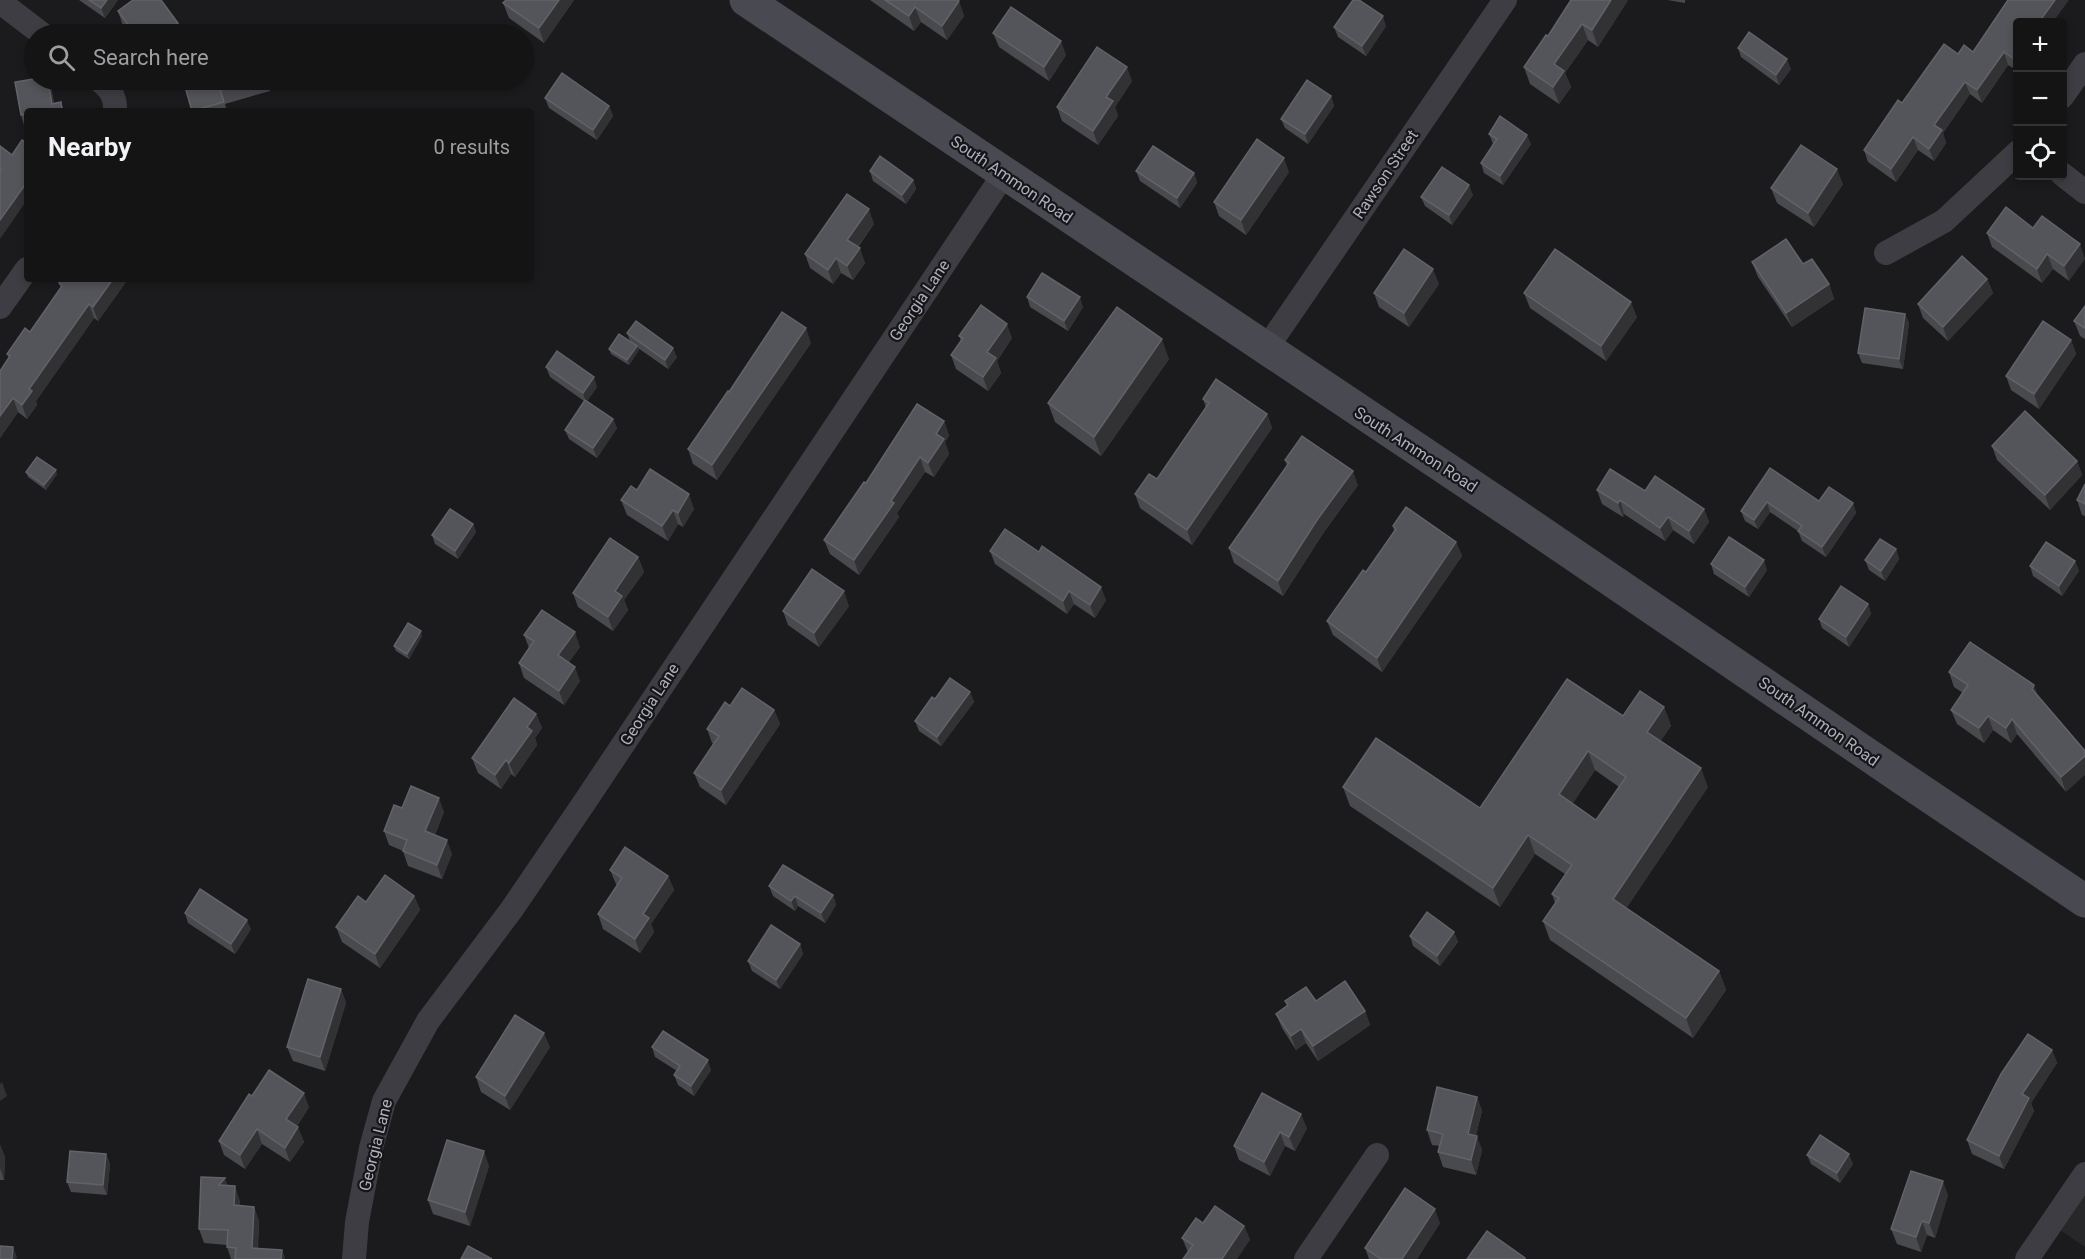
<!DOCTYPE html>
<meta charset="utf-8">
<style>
:root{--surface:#141415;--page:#212122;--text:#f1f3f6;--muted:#9d9ea0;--line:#333334}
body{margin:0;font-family:Roboto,sans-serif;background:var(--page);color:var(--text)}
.controls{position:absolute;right:18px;top:18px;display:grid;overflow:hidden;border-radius:6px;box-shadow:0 3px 9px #0003}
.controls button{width:54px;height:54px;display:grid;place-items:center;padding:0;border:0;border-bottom:2px solid var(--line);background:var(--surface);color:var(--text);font:30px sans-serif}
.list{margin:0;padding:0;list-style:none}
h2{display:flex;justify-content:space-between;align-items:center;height:78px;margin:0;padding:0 24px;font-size:26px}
h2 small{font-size:20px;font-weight:400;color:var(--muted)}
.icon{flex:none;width:33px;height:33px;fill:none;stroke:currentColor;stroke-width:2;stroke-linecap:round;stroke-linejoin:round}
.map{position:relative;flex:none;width:2085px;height:1259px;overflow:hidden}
.search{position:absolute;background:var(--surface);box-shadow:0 3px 9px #0003;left:24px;top:24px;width:510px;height:66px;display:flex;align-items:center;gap:15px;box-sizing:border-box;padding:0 21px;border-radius:33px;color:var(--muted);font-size:22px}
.panel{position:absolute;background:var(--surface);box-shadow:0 3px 9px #0003;left:24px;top:108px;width:510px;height:174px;border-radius:6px}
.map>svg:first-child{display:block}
</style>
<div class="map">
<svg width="2085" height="1259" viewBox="0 0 2085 1259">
<rect width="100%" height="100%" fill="#1b1a1c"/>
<!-- built -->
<path fill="#272629" d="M 2085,1174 L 2085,1247 L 2051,1224 Z"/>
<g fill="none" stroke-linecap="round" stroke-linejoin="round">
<!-- minor -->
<g stroke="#3d3d43" stroke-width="24">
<path d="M 0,2 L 42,34"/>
<path d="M 99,80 C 110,88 116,97 115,111"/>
<path d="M 2062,97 L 2085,64"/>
<path d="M 2062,174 L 2085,192"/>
<path d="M 1886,253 L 1944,221 L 2018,152"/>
<path d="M 0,307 L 27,269"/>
<path d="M 1266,349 L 1505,0"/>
<path d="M 354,1259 L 357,1222 L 371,1148 L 384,1101 L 428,1021 L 512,909 L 584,803 L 1004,174"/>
<path d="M 1306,1259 L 1377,1155"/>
<path d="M 2027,1259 L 2085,1174"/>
</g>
<!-- secondary -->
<path stroke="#494a51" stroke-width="33" d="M 746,0 L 1514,514 L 1905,780 L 2085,901"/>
</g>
<!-- wall -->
<g fill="#494a4e" fill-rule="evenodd">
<path d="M 79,0 L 118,0 L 105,18 Z"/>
<path d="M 506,0 L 574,0 L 544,43 L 509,18 L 503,3 Z"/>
<path d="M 870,0 L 958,0 L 964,16 L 947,40 L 921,22 L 914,31 Z"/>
<path d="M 1571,0 L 1628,0 L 1598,47 L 1588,40 L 1565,73 L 1571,87 L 1559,104 L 1530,84 L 1524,67 L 1548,36 Z"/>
<path d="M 1667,0 L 1685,0 L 1685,3 Z"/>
<path d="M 118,11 L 178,23 L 182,34 L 129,34 L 123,26 Z"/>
<path d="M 2018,22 L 2018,71 L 2008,65 L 1982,103 L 1970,94 L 1943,133 L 1946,143 L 1934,161 L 1918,150 L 1896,182 L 1868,162 L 1864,150 L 1902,103 L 1958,54 L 1973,52 Z"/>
<path d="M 1386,26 L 1366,56 L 1338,37 L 1334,27 Z"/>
<path d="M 993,33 L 1066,55 L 1049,81 L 999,47 Z"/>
<path d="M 1738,48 L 1791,69 L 1779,85 L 1741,57 Z"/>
<path d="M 183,80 L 267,80 L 270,91 L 225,104 L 227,111 L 192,111 Z"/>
<path d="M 1132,81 L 1115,107 L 1118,116 L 1098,145 L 1062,121 L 1057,107 Z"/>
<path d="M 51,86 L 54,103 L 61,102 L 64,111 L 27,111 L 27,124 L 24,125 L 21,115 Z"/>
<path d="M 1331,96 L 1334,106 L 1308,144 L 1285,128 L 1281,119 Z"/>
<path d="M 545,98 L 609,106 L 613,116 L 597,140 L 549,108 Z"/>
<path d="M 1489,134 L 1531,144 L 1503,185 L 1484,173 L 1481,163 L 1493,144 Z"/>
<path d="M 870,171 L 913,180 L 916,189 L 906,204 L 873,181 Z"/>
<path d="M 1136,171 L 1194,173 L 1197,183 L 1180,208 L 1140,181 Z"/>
<path d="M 1289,172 L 1246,235 L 1219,216 L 1214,202 Z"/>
<path d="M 1843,184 L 1814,227 L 1777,203 L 1771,188 Z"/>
<path d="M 1473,195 L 1452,225 L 1425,206 L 1421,197 Z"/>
<path d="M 874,224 L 858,247 L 865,263 L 853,280 L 841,273 L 833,284 L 810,268 L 805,254 Z"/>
<path d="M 1987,233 L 2080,244 L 2069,281 L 2053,269 L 2042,283 L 1992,247 Z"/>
<path d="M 1752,262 L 1803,264 L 1829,284 L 1834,299 L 1792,327 L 1758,277 Z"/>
<path d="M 128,279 L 98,321 L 94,318 L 36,401 L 37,405 L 27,419 L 18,412 L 0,438 L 0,371 L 9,358 L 7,354 L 30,332 L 61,288 L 59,283 Z"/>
<path d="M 1987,279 L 1993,293 L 1948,341 L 1923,318 L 1918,304 Z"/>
<path d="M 1439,284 L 1409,327 L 1379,307 L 1374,293 Z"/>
<path d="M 1524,293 L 1637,317 L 1606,361 L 1530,308 Z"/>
<path d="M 1027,297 L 1083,307 L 1068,331 L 1030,307 Z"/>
<path d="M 2085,306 L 2085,339 L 2080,336 L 2074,321 Z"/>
<path d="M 1905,314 L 1909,323 L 1903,369 L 1862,363 L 1858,353 Z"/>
<path d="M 627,333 L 677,357 L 668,369 L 638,348 L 639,350 L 629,365 L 611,354 L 609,349 L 630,341 Z"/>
<path d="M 959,336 L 1012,338 L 997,361 L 1001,373 L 988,391 L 956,369 L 951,355 L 961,341 Z"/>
<path d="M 2071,340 L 2076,354 L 2039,409 L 2011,390 L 2006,376 Z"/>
<path d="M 811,343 L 717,480 L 693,464 L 688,449 L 729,392 Z"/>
<path d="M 1169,359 L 1101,456 L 1055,422 L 1048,403 Z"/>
<path d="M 546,367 L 597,387 L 587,401 L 613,419 L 617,428 L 597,458 L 569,439 L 565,430 L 584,401 L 550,377 Z"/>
<path d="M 1203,399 L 1267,414 L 1272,428 L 1192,545 L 1140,508 L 1135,494 L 1157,479 L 1206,408 Z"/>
<path d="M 944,421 L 949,436 L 945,442 L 949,454 L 934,477 L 925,472 L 897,513 L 899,517 L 859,575 L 830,554 L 824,540 L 866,483 Z"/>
<path d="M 1992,446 L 2077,461 L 2082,475 L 2050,510 L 1997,460 Z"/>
<path d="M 1285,460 L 1358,485 L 1322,535 L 1283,596 L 1234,563 L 1229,548 L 1287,466 Z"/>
<path d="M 1770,468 L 1819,501 L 1853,503 L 1856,513 L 1826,557 L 1802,541 L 1798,531 L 1770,512 L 1758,529 L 1745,521 L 1741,511 Z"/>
<path d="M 26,472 L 57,474 L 46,490 L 28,477 Z"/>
<path d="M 2085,484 L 2085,516 L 2082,515 L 2077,500 Z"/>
<path d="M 637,490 L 694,509 L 683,527 L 678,524 L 668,541 L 627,515 L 621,500 Z"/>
<path d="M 1597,490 L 1645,491 L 1704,509 L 1709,522 L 1694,544 L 1673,530 L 1665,541 L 1624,514 L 1623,517 L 1602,504 Z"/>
<path d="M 473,524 L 476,532 L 458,559 L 435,544 L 432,535 Z"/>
<path d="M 1393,526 L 1456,542 L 1462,556 L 1382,672 L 1333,635 L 1327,621 L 1366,572 L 1394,531 Z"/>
<path d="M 1896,549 L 1899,559 L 1885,581 L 1869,570 L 1865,560 Z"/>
<path d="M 990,551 L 1039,552 L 1106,600 L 1095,618 L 1074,604 L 1067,614 L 995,564 Z"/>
<path d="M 638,557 L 644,572 L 624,600 L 628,610 L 613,631 L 578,607 L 573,593 Z"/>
<path d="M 2075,561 L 2079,571 L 2062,596 L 2033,576 L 2030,566 Z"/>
<path d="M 1711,564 L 1767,570 L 1749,597 L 1714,574 Z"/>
<path d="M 1868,604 L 1871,614 L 1849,647 L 1822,628 L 1819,619 Z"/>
<path d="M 849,606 L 819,647 L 788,625 L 783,611 Z"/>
<path d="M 524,635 L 580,647 L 569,662 L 580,681 L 564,705 L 524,678 L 519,663 L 529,648 Z"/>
<path d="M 422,636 L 409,659 L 396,651 L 394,646 Z"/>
<path d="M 1949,672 L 2034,685 L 2066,792 L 2017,734 L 2011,743 L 1993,730 L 1984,743 L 1957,724 L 1951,710 L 1963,693 L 1954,687 Z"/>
<path d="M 970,692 L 974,702 L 941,746 L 919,731 L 915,721 L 935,699 Z"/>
<path d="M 730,706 L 774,710 L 780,724 L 726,805 L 700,787 L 694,773 L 714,744 L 712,743 L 707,729 Z"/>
<path d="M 1664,707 L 1671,726 L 1660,741 L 1708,787 L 1626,908 L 1719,971 L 1726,990 L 1693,1038 L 1550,940 L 1543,921 L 1555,903 L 1552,894 L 1565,874 L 1535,854 L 1500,907 L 1350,806 L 1343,787 L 1480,808 L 1623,716 ZM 1595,770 L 1619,787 L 1596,820 L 1572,804 Z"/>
<path d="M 536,714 L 542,728 L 535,738 L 537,745 L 515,777 L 511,774 L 501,789 L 478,773 L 472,758 Z"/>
<path d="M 402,808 L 444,812 L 435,835 L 452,854 L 442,879 L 408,866 L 403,851 L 389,845 L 384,831 Z"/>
<path d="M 610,870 L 668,876 L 674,890 L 651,924 L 654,932 L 640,953 L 603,929 L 598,914 L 617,885 L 616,884 Z"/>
<path d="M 769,886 L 833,895 L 836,905 L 825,923 L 798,906 L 795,911 L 773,896 Z"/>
<path d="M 414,896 L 420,910 L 380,968 L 342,942 L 336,927 L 366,902 Z"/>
<path d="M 185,913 L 251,929 L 235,954 L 188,923 Z"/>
<path d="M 1454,932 L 1458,942 L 1440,966 L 1413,946 L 1410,936 Z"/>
<path d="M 800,944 L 803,954 L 780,989 L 752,971 L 748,961 Z"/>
<path d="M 341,989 L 346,1003 L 325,1071 L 293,1061 L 287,1047 Z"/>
<path d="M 1285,1001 L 1316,1001 L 1365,1011 L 1370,1025 L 1318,1061 L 1306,1043 L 1296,1050 L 1282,1028 L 1276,1014 L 1287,1006 Z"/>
<path d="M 550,1047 L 510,1110 L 481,1092 L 476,1077 Z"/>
<path d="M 652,1047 L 711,1070 L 694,1096 L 678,1085 L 674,1075 L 677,1071 L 655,1057 Z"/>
<path d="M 2052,1050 L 2057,1063 L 2031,1103 L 2034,1111 L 2004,1169 L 1972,1154 L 1967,1140 Z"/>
<path d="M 1262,1093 L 1307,1128 L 1295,1151 L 1285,1146 L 1270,1176 L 1239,1160 L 1234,1146 Z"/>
<path d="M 252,1096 L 309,1107 L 297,1126 L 304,1142 L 290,1162 L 262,1144 L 245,1169 L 224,1155 L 219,1141 Z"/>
<path d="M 1477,1097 L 1482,1111 L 1476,1135 L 1482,1150 L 1476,1175 L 1443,1167 L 1438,1152 L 1440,1146 L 1432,1145 L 1427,1130 Z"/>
<path d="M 0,1145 L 5,1157 L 4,1180 L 0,1180 Z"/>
<path d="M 106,1154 L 110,1164 L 107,1195 L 71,1192 L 67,1182 Z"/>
<path d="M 1807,1155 L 1853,1164 L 1840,1183 L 1811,1164 Z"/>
<path d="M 489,1166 L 470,1226 L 433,1214 L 428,1200 Z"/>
<path d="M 225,1178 L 227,1186 L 240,1201 L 240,1206 L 254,1207 L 259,1221 L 258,1249 L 282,1250 L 285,1259 L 231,1259 L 227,1247 L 227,1245 L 204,1243 L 199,1229 Z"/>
<path d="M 1948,1195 L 1935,1238 L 1927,1235 L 1921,1252 L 1897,1244 L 1891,1229 Z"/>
<path d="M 1203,1223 L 1244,1226 L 1250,1240 L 1188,1252 L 1182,1238 Z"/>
<path d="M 1440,1223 L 1417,1259 L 1369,1259 L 1365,1248 Z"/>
</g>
<!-- shaded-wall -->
<g fill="#323235">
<path d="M 107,0 L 118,0 L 105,18 L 101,8 Z"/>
<path d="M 559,0 L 574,0 L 544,43 L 539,28 Z"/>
<path d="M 1611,0 L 1628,0 L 1598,47 L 1592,30 Z"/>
<path d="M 2055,0 L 2069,0 L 2053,22 L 2039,22 Z"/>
<path d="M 959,1 L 964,16 L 947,40 L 942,26 Z"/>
<path d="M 915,7 L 921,22 L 914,31 L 909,16 Z"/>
<path d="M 1383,16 L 1386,26 L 1366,56 L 1362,46 Z"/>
<path d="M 178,23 L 182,34 L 168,34 L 167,31 Z"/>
<path d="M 1582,24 L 1588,40 L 1565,73 L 1571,87 L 1559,104 L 1553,87 L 1554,64 Z"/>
<path d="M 1061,41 L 1066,55 L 1049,81 L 1044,67 Z"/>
<path d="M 2004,52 L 2008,65 L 1982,103 L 1977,90 Z"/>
<path d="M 2018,54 L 2018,69 L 2014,59 Z"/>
<path d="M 1787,59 L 1791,69 L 1779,85 L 1776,75 Z"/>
<path d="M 1127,67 L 1132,81 L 1115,107 L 1118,116 L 1098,145 L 1093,131 L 1106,97 Z"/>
<path d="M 48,80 L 51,86 L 55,111 L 52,104 Z"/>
<path d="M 1965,82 L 1970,94 L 1943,133 L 1946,143 L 1934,161 L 1929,149 L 1934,125 Z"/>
<path d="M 1331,96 L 1334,106 L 1308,144 L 1305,134 Z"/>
<path d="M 609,106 L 613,116 L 597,140 L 593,130 Z"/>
<path d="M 1527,135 L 1531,144 L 1503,185 L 1500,176 Z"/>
<path d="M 1913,137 L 1918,150 L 1896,182 L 1891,169 Z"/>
<path d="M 1284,158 L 1289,172 L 1246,235 L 1241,220 Z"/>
<path d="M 1837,169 L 1843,184 L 1814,227 L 1808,213 Z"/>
<path d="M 1194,173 L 1197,183 L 1180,208 L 1177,198 Z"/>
<path d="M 913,180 L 916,189 L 906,204 L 902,195 Z"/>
<path d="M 27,182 L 27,200 L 0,239 L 0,220 Z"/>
<path d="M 1469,185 L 1473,195 L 1452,225 L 1449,215 Z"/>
<path d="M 869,209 L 874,224 L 852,254 L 847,240 Z"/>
<path d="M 2080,244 L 2085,259 L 2069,281 L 2064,266 Z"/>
<path d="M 860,248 L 865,263 L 853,280 L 847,266 Z"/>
<path d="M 2047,254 L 2053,269 L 2042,283 L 2037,269 Z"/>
<path d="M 836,258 L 841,273 L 833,284 L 828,270 Z"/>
<path d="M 1433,269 L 1439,284 L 1409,327 L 1404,313 Z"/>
<path d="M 113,279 L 128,279 L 98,321 L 93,307 Z"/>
<path d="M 1987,279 L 1993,293 L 1948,341 L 1943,327 Z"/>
<path d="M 1829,284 L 1834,299 L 1792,327 L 1786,313 Z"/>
<path d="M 1080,297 L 1083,307 L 1068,331 L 1064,321 Z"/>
<path d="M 1631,302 L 1637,317 L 1606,361 L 1601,346 Z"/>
<path d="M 89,304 L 94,318 L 36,401 L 37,405 L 27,419 L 22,405 L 29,389 Z"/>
<path d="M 1905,314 L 1909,323 L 1903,369 L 1899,359 Z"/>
<path d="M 1007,324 L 1012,338 L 997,361 L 1001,373 L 988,391 L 983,377 L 987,352 Z"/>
<path d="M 806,328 L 811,343 L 717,480 L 712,465 Z"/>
<path d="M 1162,339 L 1169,359 L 1101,456 L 1094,437 Z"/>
<path d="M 2071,340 L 2076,354 L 2039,409 L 2034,394 Z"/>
<path d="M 637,346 L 639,350 L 629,365 L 627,360 Z"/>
<path d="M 673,348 L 677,357 L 668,369 L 665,360 Z"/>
<path d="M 594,377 L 597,387 L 586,403 L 583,393 Z"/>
<path d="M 13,398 L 18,412 L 0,438 L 0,416 Z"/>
<path d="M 1267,414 L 1272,428 L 1192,545 L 1187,530 Z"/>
<path d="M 613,419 L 617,428 L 597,458 L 593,448 Z"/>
<path d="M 944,421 L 949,436 L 945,442 L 949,454 L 934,477 L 928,463 L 936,434 Z"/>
<path d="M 920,457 L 925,472 L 897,513 L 899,517 L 859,575 L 854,560 Z"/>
<path d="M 2077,461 L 2082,475 L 2050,510 L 2045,495 Z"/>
<path d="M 56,470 L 57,474 L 46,490 L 44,485 Z"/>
<path d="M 1353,471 L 1358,485 L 1322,535 L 1283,596 L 1278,581 L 1317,520 Z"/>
<path d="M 689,494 L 694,509 L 683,527 L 678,513 Z"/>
<path d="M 1620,500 L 1624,514 L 1623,517 L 1618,503 Z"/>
<path d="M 1767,502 L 1770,512 L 1758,529 L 1754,520 Z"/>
<path d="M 1853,503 L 1856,513 L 1826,557 L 1822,547 Z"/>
<path d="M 1704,509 L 1709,522 L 1694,544 L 1689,531 Z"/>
<path d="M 673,510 L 678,524 L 668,541 L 662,526 Z"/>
<path d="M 1668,517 L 1673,530 L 1665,541 L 1660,528 Z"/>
<path d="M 473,524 L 476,532 L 458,559 L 455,551 Z"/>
<path d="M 1456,542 L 1462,556 L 1382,672 L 1377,658 Z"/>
<path d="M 1896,549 L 1899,559 L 1885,581 L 1881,571 Z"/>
<path d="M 638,557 L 644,572 L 624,600 L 628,610 L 613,631 L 608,617 L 615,591 Z"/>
<path d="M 1764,560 L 1767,570 L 1749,597 L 1745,587 Z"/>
<path d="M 2075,561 L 2079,571 L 2062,596 L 2059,586 Z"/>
<path d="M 1101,587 L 1106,600 L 1095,618 L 1090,605 Z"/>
<path d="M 844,591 L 849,606 L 819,647 L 814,633 Z"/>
<path d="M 1069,591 L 1074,604 L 1067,614 L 1063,601 Z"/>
<path d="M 1868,604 L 1871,614 L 1849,647 L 1846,637 Z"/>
<path d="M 421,631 L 422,636 L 409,659 L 407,654 Z"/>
<path d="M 575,632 L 580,647 L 563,670 L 558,655 Z"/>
<path d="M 575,667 L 580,681 L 564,705 L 559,691 Z"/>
<path d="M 2034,685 L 2039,700 L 2032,689 Z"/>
<path d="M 970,692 L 974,702 L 941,746 L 937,737 Z"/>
<path d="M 1664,707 L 1671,726 L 1654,751 L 1647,732 Z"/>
<path d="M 774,710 L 780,724 L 726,805 L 721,790 Z"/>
<path d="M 536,714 L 542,728 L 535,738 L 537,745 L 515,777 L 509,763 L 527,727 Z"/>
<path d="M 1988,716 L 1993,730 L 1984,743 L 1979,728 Z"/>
<path d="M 2012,719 L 2017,734 L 2011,743 L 2006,728 Z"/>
<path d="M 1588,751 L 1595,770 L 1566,814 L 1559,794 Z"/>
<path d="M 2085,756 L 2085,775 L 2066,792 L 2061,777 Z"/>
<path d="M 506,760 L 511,774 L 501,789 L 495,775 Z"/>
<path d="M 1701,768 L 1708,787 L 1620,918 L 1613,899 Z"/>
<path d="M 439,798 L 444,812 L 431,845 L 425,831 Z"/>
<path d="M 1528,835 L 1535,854 L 1500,907 L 1493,888 Z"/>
<path d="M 447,840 L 452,854 L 442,879 L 437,865 Z"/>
<path d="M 668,876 L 674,890 L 651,924 L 654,932 L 640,953 L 635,939 L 643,914 Z"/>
<path d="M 833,895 L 836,905 L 825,923 L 821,913 Z"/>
<path d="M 414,896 L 420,910 L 380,968 L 375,954 Z"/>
<path d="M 795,896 L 798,906 L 795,911 L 791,901 Z"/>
<path d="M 247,920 L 251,929 L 235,954 L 231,944 Z"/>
<path d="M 1454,932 L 1458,942 L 1440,966 L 1437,956 Z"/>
<path d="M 800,944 L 803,954 L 780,989 L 776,980 Z"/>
<path d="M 1719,971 L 1726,990 L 1693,1038 L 1686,1018 Z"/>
<path d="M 341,989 L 346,1003 L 325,1071 L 320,1057 Z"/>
<path d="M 1365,1011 L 1370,1025 L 1318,1061 L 1313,1046 Z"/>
<path d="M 1301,1029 L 1306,1043 L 1296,1050 L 1291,1036 Z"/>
<path d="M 544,1033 L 550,1047 L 510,1110 L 505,1096 Z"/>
<path d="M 2052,1050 L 2057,1063 L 2031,1103 L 2034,1111 L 2004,1169 L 1999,1156 L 2022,1094 Z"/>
<path d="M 708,1060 L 711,1070 L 694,1096 L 691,1086 Z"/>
<path d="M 2,1082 L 7,1096 L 0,1101 L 0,1084 Z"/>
<path d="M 304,1093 L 309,1107 L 291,1134 L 286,1119 Z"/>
<path d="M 1477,1097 L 1482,1111 L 1473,1148 L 1468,1134 Z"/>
<path d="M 1301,1114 L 1307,1128 L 1295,1151 L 1289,1137 Z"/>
<path d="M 298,1127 L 304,1142 L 290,1162 L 285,1148 Z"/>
<path d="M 257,1129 L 262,1144 L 245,1169 L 240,1155 Z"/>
<path d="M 1280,1132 L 1285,1146 L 1270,1176 L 1264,1162 Z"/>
<path d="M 1477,1136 L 1482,1150 L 1476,1175 L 1471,1160 Z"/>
<path d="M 0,1145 L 5,1157 L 4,1180 L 0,1168 Z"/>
<path d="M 484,1151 L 489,1166 L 470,1226 L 465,1212 Z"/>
<path d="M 106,1154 L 110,1164 L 107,1195 L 103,1185 Z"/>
<path d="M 1849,1154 L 1853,1164 L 1840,1183 L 1837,1173 Z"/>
<path d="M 225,1178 L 230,1192 L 219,1185 Z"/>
<path d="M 1943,1181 L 1948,1195 L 1935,1238 L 1929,1223 Z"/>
<path d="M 235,1186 L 240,1201 L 240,1220 L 234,1205 Z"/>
<path d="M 254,1207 L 259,1221 L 257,1259 L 252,1248 Z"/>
<path d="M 1435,1209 L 1440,1223 L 1417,1259 L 1402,1259 Z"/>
<path d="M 1922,1221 L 1927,1235 L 1921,1252 L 1916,1237 Z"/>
<path d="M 1244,1226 L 1250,1240 L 1237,1259 L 1222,1259 Z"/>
<path d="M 13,1247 L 17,1257 L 16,1259 L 12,1259 Z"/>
<path d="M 282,1250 L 285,1259 L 281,1259 Z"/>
</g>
<!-- building -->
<g fill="#54555a" stroke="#626369" stroke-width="1.5" fill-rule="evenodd">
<path d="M 89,0 L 107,0 L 101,8 Z"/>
<path d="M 133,0 L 161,0 L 178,23 L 167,31 L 170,34 L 135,34 L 118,11 Z"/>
<path d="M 506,0 L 559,0 L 539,28 L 503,3 Z"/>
<path d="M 885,0 L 958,0 L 959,1 L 942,26 L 915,7 L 909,16 Z"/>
<path d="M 1353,0 L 1359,0 L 1383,16 L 1362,46 L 1334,27 Z"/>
<path d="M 1571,0 L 1611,0 L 1592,30 L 1582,24 L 1554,64 L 1564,71 L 1553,87 L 1524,67 L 1546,35 L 1548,36 Z"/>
<path d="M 2008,0 L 2055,0 L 2039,22 L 2018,22 L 2018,54 L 2014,59 L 2004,52 L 1977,90 L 1965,82 L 1934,125 L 1942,130 L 1929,149 L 1913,137 L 1891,169 L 1864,150 L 1898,100 L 1902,103 L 1944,44 L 1958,54 L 1964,45 L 1973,52 Z"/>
<path d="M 1011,7 L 1061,41 L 1044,67 L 993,33 Z"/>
<path d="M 250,26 L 252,34 L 225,34 Z"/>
<path d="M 1749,32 L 1787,59 L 1776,75 L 1738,48 Z"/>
<path d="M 1097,47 L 1127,67 L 1106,97 L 1113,101 L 1093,131 L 1057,107 Z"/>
<path d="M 562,73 L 609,106 L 593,130 L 545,98 Z"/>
<path d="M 34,79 L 34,80 L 48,80 L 52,104 L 61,102 L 62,111 L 27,111 L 27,114 L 21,115 L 15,82 Z"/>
<path d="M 183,80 L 253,80 L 220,89 L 224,102 L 192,111 Z"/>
<path d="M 1307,80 L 1331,96 L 1305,134 L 1281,119 Z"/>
<path d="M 1500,116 L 1527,135 L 1500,176 L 1481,163 L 1497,139 L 1489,134 Z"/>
<path d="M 1257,139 L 1284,158 L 1241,220 L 1214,202 Z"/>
<path d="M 22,140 L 27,143 L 27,182 L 0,220 L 0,172 L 1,170 L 0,169 L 0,146 L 12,155 Z"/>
<path d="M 1801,145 L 1837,169 L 1808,213 L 1771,188 Z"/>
<path d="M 1153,146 L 1194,173 L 1177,198 L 1136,171 Z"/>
<path d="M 880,156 L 913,180 L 902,195 L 870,171 Z"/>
<path d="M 1442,167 L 1469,185 L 1449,215 L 1421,197 Z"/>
<path d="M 847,194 L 869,209 L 847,240 L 860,248 L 847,266 L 836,258 L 828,270 L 805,254 Z"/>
<path d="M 2006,207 L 2033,228 L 2042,216 L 2080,244 L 2064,266 L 2047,254 L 2037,269 L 1987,233 Z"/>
<path d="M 1786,239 L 1803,264 L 1812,259 L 1829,284 L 1786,313 L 1752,262 Z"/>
<path d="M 1404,249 L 1433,269 L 1404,313 L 1374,293 Z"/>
<path d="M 1555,249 L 1631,302 L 1601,346 L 1524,293 Z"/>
<path d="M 1962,256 L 1987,279 L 1943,327 L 1918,304 Z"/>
<path d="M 1042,273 L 1080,297 L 1064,321 L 1027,297 Z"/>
<path d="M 62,279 L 113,279 L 93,307 L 89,304 L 29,389 L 32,391 L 22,405 L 13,398 L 0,416 L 0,371 L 10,356 L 7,354 L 25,328 L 30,332 L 62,286 L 59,283 Z"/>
<path d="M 981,305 L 1007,324 L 987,352 L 996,358 L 983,377 L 951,355 L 963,338 L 959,336 Z"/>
<path d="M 2085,306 L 2085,328 L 2074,321 Z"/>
<path d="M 1117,307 L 1162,339 L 1094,437 L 1048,403 Z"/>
<path d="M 1865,308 L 1905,314 L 1899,359 L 1858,353 Z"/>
<path d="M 782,312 L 806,328 L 712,465 L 688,449 L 728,391 L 729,392 Z"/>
<path d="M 636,321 L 673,348 L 665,360 L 627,333 Z"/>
<path d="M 2043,321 L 2071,340 L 2034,394 L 2006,376 Z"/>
<path d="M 619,334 L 637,346 L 627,360 L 609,349 Z"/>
<path d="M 557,351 L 594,377 L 583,393 L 546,367 Z"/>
<path d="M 1216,379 L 1267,414 L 1187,530 L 1135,494 L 1149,474 L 1157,479 L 1209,403 L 1203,399 Z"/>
<path d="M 585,400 L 613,419 L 593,448 L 565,430 Z"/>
<path d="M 917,404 L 944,421 L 936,434 L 944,439 L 928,463 L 920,457 L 891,501 L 894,503 L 854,560 L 824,540 L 864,482 L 866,483 Z"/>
<path d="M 2025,411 L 2077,461 L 2045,495 L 1992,446 Z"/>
<path d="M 1302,436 L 1353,471 L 1317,520 L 1278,581 L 1229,548 L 1289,463 L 1285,460 Z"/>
<path d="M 37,457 L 56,470 L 44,485 L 26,472 Z"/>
<path d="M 1770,468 L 1819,501 L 1829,487 L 1853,503 L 1822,547 L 1798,531 L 1802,526 L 1767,502 L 1754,520 L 1741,511 Z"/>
<path d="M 650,469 L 689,494 L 678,513 L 673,510 L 662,526 L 621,500 L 631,486 L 637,490 Z"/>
<path d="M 1610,469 L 1645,491 L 1655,476 L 1704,509 L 1689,531 L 1668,517 L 1660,528 L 1620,500 L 1618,503 L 1597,490 Z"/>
<path d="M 2085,484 L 2085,504 L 2077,500 Z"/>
<path d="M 1406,507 L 1456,542 L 1377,658 L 1327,621 L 1363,570 L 1366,572 L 1396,529 L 1393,526 Z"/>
<path d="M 450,509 L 473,524 L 455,551 L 432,535 Z"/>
<path d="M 1005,529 L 1039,552 L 1042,546 L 1101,587 L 1090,605 L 1069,591 L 1063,601 L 990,551 Z"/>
<path d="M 1729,537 L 1764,560 L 1745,587 L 1711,564 Z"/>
<path d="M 610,538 L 638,557 L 615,591 L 622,596 L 608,617 L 573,593 Z"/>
<path d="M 1880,539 L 1896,549 L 1881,571 L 1865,560 Z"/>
<path d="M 2046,542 L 2075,561 L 2059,586 L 2030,566 Z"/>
<path d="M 812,569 L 844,591 L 814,633 L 783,611 Z"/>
<path d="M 1841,586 L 1868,604 L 1846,637 L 1819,619 Z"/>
<path d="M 542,610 L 575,632 L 558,655 L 575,667 L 559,691 L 519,663 L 534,641 L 524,635 Z"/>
<path d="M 408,623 L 421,631 L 407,654 L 394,646 Z"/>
<path d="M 1970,642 L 2034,685 L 2032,689 L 2085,751 L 2085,756 L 2061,777 L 2012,719 L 2006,728 L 1988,716 L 1979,728 L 1951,710 L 1968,685 L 1949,672 Z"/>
<path d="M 950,678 L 970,692 L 937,737 L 915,721 L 932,697 L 935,699 Z"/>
<path d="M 1567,679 L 1623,716 L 1640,691 L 1664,707 L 1647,732 L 1701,768 L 1613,899 L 1719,971 L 1686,1018 L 1543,921 L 1559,898 L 1552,894 L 1572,865 L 1528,835 L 1493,888 L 1343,787 L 1376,738 L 1480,808 ZM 1588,751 L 1626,777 L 1596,820 L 1559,794 Z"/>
<path d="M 742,688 L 774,710 L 721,790 L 694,773 L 719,736 L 707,729 L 725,702 L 730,706 Z"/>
<path d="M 514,698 L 536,714 L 527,727 L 532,731 L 509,763 L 506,760 L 495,775 L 472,758 Z"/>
<path d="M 411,786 L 439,798 L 425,831 L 447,840 L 437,865 L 403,851 L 407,840 L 384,831 L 394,805 L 402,808 Z"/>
<path d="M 625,847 L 668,876 L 643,914 L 649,918 L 635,939 L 598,914 L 622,878 L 610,870 Z"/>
<path d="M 783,865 L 833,895 L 821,913 L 795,896 L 791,901 L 769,886 Z"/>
<path d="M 385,875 L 414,896 L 375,954 L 336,927 L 358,896 L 366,902 Z"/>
<path d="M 200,889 L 247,920 L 231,944 L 185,913 Z"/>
<path d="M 1427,912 L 1454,932 L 1437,956 L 1410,936 Z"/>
<path d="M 771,925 L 800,944 L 776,980 L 748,961 Z"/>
<path d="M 308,979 L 341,989 L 320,1057 L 287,1047 Z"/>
<path d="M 1345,981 L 1365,1011 L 1313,1046 L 1301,1029 L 1291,1036 L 1276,1014 L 1288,1005 L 1285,1001 L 1306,987 L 1316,1001 Z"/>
<path d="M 515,1015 L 544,1033 L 505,1096 L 476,1077 Z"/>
<path d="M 663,1031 L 708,1060 L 691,1086 L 674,1075 L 680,1066 L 652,1047 Z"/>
<path d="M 2028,1034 L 2052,1050 L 2022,1094 L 2029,1098 L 1999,1156 L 1967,1140 L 2001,1074 Z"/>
<path d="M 269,1070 L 304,1093 L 286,1119 L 298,1127 L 285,1148 L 257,1129 L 240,1155 L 219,1141 L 249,1094 L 252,1096 Z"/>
<path d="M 1437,1087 L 1477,1097 L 1468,1134 L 1477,1136 L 1471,1160 L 1438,1152 L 1443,1134 L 1427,1130 Z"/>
<path d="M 1262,1093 L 1301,1114 L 1289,1137 L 1280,1132 L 1264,1162 L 1234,1146 Z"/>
<path d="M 1820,1135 L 1849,1154 L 1837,1173 L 1807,1155 Z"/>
<path d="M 447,1140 L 484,1151 L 465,1212 L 428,1200 Z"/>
<path d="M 70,1151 L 106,1154 L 103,1185 L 67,1182 Z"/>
<path d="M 1911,1171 L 1943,1181 L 1929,1223 L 1922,1221 L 1916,1237 L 1891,1229 Z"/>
<path d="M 201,1177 L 225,1178 L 219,1185 L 235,1186 L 234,1205 L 254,1207 L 252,1248 L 282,1250 L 281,1259 L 235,1259 L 236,1248 L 227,1247 L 228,1230 L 199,1229 Z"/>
<path d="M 1405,1188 L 1435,1209 L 1402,1259 L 1381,1259 L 1365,1248 Z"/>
<path d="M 1215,1206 L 1244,1226 L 1222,1259 L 1183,1259 L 1193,1245 L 1182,1238 L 1196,1218 L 1203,1223 Z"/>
<path d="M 1487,1231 L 1525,1258 L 1524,1259 L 1467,1259 Z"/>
<path d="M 0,1246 L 13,1247 L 12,1259 L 0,1259 Z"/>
<path d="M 468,1246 L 492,1259 L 461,1259 Z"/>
</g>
<g text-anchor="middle" stroke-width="4.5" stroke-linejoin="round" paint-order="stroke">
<!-- street labels -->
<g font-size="16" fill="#adafbc" stroke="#161518">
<text transform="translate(1385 174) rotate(-56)" y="6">Rawson Street</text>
<text transform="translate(1012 179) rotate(34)" y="6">South Ammon Road</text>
<text transform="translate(919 300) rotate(-56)" y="6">Georgia Lane</text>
<text transform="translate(1416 449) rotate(33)" y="6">South Ammon Road</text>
<text transform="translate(649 704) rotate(-57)" y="6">Georgia Lane</text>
<text transform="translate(1819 721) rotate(35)" y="6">South Ammon Road</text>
<text transform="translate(375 1145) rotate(-76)" y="6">Georgia Lane</text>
</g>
</g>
</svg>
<div class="controls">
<button>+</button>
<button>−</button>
<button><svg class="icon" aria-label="locate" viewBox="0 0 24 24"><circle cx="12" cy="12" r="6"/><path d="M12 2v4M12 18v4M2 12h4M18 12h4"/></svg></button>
</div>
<div class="search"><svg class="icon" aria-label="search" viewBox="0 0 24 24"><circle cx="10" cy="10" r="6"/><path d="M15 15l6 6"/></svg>Search here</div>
<section class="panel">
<h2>Nearby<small>0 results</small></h2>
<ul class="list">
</ul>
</section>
</div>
